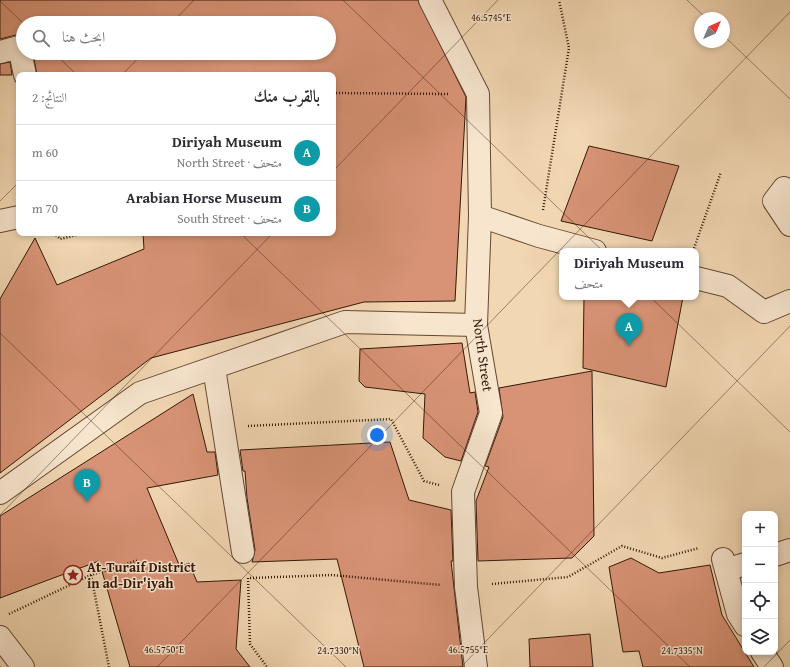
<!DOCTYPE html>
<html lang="ar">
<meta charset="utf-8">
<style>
:root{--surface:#fff;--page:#f7f7f7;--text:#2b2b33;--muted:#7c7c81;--line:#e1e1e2;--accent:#8f2418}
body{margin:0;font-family:"Gentium Book Plus",Amiri,serif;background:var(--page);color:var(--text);direction:rtl}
.controls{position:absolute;right:12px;bottom:12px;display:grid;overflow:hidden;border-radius:8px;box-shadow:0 2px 6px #0003}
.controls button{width:36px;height:36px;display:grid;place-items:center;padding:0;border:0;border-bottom:1px solid var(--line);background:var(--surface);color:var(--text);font:20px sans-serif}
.compass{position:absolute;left:694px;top:12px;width:36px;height:36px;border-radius:50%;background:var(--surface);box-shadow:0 2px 6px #0003;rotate:44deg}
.you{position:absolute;left:377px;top:435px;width:14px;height:14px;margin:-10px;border:3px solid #fff;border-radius:50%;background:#1a73e8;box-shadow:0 0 0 6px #1a73e833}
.badge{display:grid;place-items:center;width:26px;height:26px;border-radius:50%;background:var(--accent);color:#fff;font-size:13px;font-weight:700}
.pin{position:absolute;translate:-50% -33px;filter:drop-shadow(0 1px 2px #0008)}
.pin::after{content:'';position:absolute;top:21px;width:14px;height:12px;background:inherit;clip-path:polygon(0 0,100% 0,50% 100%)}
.popup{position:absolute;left:559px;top:248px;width:140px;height:52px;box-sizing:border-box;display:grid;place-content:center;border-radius:8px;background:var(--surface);filter:drop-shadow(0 1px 3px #0005);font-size:13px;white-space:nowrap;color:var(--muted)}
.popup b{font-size:15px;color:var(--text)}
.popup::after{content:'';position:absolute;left:50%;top:100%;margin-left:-8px;border:8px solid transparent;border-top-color:var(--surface)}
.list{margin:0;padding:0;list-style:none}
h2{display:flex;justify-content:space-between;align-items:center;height:52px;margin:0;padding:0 16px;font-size:17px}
h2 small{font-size:13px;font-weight:400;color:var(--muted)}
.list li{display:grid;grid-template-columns:26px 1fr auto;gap:12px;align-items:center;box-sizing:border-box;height:56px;padding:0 16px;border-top:1px solid var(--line)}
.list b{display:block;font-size:15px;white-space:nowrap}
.list p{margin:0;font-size:13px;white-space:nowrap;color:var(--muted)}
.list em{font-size:13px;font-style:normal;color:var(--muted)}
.icon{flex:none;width:22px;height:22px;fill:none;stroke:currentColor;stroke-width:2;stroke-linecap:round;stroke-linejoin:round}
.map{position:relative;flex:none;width:790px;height:667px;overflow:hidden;direction:ltr}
.search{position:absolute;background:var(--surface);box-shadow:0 2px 6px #0003;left:16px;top:16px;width:320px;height:44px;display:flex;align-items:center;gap:10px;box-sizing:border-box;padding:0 14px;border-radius:22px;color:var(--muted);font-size:15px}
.panel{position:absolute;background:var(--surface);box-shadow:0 2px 6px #0003;left:16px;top:72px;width:320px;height:164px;border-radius:8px;direction:rtl}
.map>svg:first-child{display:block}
</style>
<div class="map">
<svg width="790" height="667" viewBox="0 0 790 667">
<rect width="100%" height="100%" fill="#f2d7b3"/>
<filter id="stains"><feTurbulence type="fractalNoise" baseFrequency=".005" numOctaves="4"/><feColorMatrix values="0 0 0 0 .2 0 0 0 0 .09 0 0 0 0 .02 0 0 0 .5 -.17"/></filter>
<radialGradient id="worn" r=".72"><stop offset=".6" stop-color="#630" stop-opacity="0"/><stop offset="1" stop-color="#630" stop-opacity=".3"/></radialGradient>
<!-- building -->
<g fill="#d89376" stroke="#341807">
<path d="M 0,0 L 418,0 L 466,97 L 455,301 L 364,302 L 151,358 L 0,473 L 0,299 L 35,238 L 57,285 L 144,249 L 143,233 L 333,233 L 333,75 L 37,75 L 33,53 L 329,53 L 329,23 L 23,23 L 23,35 L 16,35 L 0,39 Z"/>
<path d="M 10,62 L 12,75 L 0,75 L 0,64 Z"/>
<path d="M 589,146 L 679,166 L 652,241 L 561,221 Z"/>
<path d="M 584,297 L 683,297 L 666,387 L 583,368 Z"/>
<path d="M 462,343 L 470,393 L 475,392 L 478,412 L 461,461 L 445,457 L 423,438 L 425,394 L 365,387 L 359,381 L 360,349 Z"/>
<path d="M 592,371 L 594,536 L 572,558 L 478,561 L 476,501 L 489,467 L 485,466 L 503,417 L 499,388 Z"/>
<path d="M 193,394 L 207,452 L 215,452 L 218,475 L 147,488 L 180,567 L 189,563 L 197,582 L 241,580 L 236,649 L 250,667 L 130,667 L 99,561 L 0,598 L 0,516 Z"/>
<path d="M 390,442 L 409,500 L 451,510 L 453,561 L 451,561 L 463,667 L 364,667 L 337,559 L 252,562 L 255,550 L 247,498 L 245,471 L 243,471 L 240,450 Z"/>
<path d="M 631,558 L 659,573 L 710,565 L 722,615 L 754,667 L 643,667 L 639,651 L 623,652 L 609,567 Z"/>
<path d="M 590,634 L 593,667 L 530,667 L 529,639 Z"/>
</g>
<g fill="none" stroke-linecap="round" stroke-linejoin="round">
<defs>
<g id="pedestrian">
<path d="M 430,0 L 478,94 L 480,216 L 476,325 L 491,413 L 463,492 L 466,587 L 476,667"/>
<path d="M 0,52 L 19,47 L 25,75"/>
<path d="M 790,194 L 784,188 L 774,201 L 790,225"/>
<path d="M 480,216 L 539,236 L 595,251"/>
<path d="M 0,221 L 19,217"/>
<path d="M 696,278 L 728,286 L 764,312 L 790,301"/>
<path d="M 214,368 L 243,552"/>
<path d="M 0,493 L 140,393 L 345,322 L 476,325"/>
<path d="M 775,555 L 790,550"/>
<path d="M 723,559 L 738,614 L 745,625"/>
<path d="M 726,570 L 745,564"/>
<path d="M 0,637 L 23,667"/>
<path d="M 762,652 L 772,667"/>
</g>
</defs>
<!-- pedestrian casing -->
<use href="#pedestrian" stroke="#644832" stroke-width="24"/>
<!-- path -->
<g stroke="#341807" stroke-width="2.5" stroke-dasharray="1 2" stroke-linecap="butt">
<path d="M 333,93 L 449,94"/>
<path d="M 543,210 L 569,48 L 559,0"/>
<path d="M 54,233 L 60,239 L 85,233"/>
<path d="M 693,251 L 721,172"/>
<path d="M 248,426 L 391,419 L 424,481 L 439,485"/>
<path d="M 91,575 L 109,667"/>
<path d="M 248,578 L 250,644 L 267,667"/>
<path d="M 250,578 L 332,575 L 441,585"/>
<path d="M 492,584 L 568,577 L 622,546 L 662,558 L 699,548"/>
<path d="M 9,614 L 91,575 L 139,560"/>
</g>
<!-- pedestrian -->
<use href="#pedestrian" stroke="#f7e5ce" stroke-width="22"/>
</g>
<!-- ticks -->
<path fill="none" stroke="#341807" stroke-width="1" stroke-opacity="0.45" d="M 343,0 L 790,432M 687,0 L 706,18M 0,1 L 23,23M 172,23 L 194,0M 724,36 L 790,99M 54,53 L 77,75M 122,75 L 143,53M 333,171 L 498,0M 0,201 L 19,182M 240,233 L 690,667M 0,333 L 346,667M 0,515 L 273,233M 0,666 L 1,667M 157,667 L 790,12M 461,667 L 790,326M 764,667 L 790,640"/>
<!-- icons -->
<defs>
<symbol id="sight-ring" viewBox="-11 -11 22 22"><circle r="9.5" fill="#f7e5ce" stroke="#8f2418" stroke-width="1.5"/><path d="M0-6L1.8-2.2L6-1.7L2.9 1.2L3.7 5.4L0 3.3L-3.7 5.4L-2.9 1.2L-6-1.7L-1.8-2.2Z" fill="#8f2418"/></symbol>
</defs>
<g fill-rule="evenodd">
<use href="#sight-ring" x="62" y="564" width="22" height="22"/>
</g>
<g text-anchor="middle" stroke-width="3" stroke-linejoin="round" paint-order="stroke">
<!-- street labels -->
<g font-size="14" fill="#341807" stroke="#f7e5ce">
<text transform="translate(483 355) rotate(82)" y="5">North Street</text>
</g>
<!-- poi labels -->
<g font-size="14" font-weight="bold" fill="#341807" stroke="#f7e5ce" text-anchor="start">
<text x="87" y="572">At-Turaif District<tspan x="87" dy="16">in ad-Dir'iyah</tspan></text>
</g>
</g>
<g font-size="10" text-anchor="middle" fill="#341807" stroke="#f7e5ce" stroke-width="3" stroke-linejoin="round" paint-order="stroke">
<text x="491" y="21">46.5745°E</text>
<text x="164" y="653">46.5750°E</text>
<text x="468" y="653">46.5755°E</text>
<text x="338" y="654">24.7330°N</text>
<text x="682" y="654">24.7335°N</text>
</g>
<rect width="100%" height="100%" filter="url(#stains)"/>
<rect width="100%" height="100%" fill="url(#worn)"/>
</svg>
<div class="controls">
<button>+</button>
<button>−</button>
<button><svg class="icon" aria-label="locate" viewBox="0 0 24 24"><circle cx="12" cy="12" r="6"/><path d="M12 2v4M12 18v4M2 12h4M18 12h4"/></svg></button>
<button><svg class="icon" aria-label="layers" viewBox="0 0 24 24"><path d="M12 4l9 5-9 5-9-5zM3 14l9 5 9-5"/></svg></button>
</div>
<svg class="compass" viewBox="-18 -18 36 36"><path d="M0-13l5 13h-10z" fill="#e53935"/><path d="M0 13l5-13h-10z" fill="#7c7c81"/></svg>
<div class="you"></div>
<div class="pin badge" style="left:629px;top:346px;background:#0f9aa8">A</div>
<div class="popup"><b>Diriyah Museum</b>متحف</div>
<div class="pin badge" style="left:87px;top:502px;background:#0f9aa8">B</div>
<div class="search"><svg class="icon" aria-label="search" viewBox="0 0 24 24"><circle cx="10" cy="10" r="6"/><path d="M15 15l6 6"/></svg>ابحث هنا</div>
<section class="panel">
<h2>بالقرب منك<small>النتائج: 2</small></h2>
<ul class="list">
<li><span class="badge" style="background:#0f9aa8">A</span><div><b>Diriyah Museum</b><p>متحف · North Street</p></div><em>60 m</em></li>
<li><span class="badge" style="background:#0f9aa8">B</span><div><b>Arabian Horse Museum</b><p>متحف · South Street</p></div><em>70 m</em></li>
</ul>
</section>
</div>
